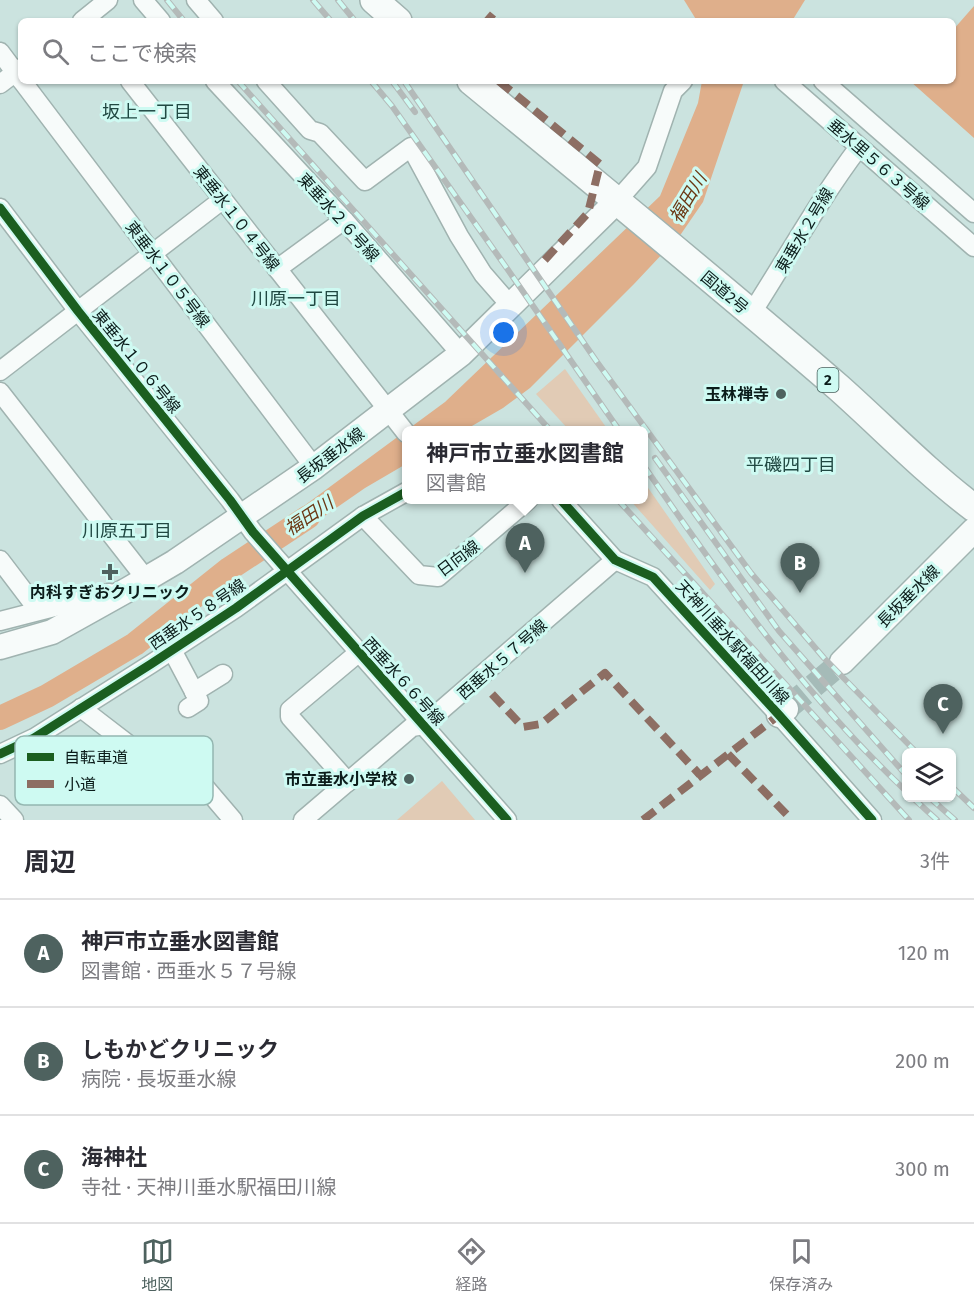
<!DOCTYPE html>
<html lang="ja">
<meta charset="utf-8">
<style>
:root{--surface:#fff;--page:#f7f7f7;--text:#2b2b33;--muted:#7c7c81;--line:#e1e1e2;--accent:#4e625f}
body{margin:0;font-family:"Fira Sans","Noto Sans JP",sans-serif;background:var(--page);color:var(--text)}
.controls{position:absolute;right:18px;bottom:18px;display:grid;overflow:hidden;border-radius:9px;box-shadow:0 2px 4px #0004}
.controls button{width:54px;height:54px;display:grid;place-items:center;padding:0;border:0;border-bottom:2px solid var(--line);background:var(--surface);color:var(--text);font:30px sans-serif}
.you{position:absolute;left:504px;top:333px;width:21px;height:21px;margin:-15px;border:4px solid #fff;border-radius:50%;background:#1a73e8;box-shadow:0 0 0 9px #1a73e833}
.badge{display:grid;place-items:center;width:39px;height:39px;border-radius:50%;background:var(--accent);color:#fff;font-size:20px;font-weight:700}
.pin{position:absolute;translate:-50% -50px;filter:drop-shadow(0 2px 3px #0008)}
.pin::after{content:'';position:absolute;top:32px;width:21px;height:18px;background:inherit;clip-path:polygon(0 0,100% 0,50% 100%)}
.popup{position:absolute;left:402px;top:426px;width:246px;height:78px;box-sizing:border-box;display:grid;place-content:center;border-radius:9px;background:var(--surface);filter:drop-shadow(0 2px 4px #0005);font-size:20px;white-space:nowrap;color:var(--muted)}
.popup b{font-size:22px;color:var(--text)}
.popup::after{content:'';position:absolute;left:50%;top:100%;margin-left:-12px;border:12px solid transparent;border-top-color:var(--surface)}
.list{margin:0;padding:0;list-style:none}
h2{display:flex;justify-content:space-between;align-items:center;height:78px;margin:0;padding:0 24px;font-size:26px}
h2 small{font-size:20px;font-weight:400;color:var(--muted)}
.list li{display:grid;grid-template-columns:39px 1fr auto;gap:18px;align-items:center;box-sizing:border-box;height:108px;padding:0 24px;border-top:2px solid var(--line)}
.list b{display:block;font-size:22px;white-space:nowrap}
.list p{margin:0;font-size:20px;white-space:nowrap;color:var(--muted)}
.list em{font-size:20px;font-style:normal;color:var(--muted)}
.icon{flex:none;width:33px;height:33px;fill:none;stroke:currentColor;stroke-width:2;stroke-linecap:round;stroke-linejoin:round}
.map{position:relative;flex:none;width:974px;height:820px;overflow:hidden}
.search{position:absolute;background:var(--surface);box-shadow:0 2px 4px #0004;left:18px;right:18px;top:18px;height:66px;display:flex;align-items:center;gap:15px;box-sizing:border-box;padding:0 21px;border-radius:9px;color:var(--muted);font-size:22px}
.sheet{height:402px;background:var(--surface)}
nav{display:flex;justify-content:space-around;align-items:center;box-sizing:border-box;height:84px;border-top:2px solid var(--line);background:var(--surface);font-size:16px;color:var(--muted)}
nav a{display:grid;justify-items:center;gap:3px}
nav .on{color:var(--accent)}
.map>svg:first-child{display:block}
</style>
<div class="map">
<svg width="974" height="820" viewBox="0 0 974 820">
<rect width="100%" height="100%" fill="#cbe3df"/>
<!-- green -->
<g fill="#e1cbb5">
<path d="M 565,369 L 608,430 L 569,430 L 536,394 Z"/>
<path d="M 644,482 L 715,584 L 710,590 L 630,500 L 644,500 Z"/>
<path d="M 442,781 L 475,820 L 397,820 Z"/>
</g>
<!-- water -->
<g fill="#dfaf8b">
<path d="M 684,0 L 805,0 L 792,21 L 697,21 Z"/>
<path d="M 974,6 L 974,138 L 910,81 L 953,81 L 953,30 Z"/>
<path d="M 702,81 L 744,81 L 703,202 L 681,234 L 634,284 L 530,388 L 503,408 L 465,430 L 406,430 L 406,464 L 365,488 L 287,542 L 274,528 L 445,402 L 660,196 L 698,103 Z"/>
</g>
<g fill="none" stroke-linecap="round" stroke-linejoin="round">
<!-- river -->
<path stroke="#dfaf8b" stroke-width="24" d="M 0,718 L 47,696 L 135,644 L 229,569 L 308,517"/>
<!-- major-tunnel -->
<path stroke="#a5bbb8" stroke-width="24" stroke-dasharray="24 12" stroke-linecap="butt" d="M 786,709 L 842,662"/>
<defs>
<g id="minor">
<path d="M 143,0 L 161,21"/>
<path d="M 196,0 L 214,21"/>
<path d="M 82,21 L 108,0"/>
<path d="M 0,52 L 21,80"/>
<path d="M 22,81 L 314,467"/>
<path d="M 130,81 L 406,433"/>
<path d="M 215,81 L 344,220 L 461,354"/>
<path d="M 266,81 L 310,130 L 320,133 L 365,181 L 411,147 L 459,236 L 483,274 L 511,306"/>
<path d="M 784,81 L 974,247"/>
<path d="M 823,81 L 974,213"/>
<path d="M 0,84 L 21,68"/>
<path d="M 617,201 L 647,167 L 673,91 L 683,81"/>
<path d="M 0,208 L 78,311 L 230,500 L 253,532 L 507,820"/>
<path d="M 277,269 L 344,220"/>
<path d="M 751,314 C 787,258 819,200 859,147"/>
<path d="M 0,371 L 222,200"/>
<path d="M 0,392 L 146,579"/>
<path d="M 561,500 L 615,560 L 653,577 L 779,715 L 872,820"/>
<path d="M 363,516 L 419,575 L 438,577 L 528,500"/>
<path d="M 0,560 L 38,610"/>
<path d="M 0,621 L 109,593"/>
<path d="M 172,650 L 199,701 L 188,708"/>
<path d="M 194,692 L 223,674"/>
<path d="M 81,708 L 176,781 L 204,786 L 233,820"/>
<path d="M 0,754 L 34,738 L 151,664 L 236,608 L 363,516 L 406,492"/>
<path d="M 348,782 L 290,717 L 290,710 L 358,653"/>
<path d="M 0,805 L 14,820"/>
<path d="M 303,820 L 412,727 L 424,725 L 615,560"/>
</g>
<g id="major">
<path d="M 0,647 L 52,632 L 129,589 L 175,562 L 314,467 L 461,354 L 617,201"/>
<path d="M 842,662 L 974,530"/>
<path d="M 779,715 L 786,709"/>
</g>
<g id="highway">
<path d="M 374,0 L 398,21"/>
<path d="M 471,81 C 594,182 718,283 838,387 C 883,427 925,471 974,508"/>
</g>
</defs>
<!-- minor casing -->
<use href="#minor" stroke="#a0b3b0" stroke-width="21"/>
<!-- major casing -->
<use href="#major" stroke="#a0b3b0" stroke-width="27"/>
<!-- highway casing -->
<use href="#highway" stroke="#a0b3b0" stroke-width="30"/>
<!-- minor -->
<use href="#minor" stroke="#f7fbfa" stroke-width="18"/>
<!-- major -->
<use href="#major" stroke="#f7fbfa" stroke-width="24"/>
<!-- highway -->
<use href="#highway" stroke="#f7fbfa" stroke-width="27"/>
<defs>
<g id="rail">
<path d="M 167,0 L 184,21"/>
<path d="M 313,0 L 331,21"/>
<path d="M 338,0 L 355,21"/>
<path d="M 238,81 L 550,430"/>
<path d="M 371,81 L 392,106 L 506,267 L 619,430"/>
<path d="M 392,81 L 415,112"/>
<path d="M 404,81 L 597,362 L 751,573 L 824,658 L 916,752"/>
<path d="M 655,458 L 779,631 L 906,775"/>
<path d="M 644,466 C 723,581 804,695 906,791"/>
<path d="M 618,500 L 909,820"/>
<path d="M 952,787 L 974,808"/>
<path d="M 913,798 L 937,820"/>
<path d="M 930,798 L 955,820"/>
</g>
</defs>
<!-- rail casing -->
<use href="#rail" stroke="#b4bab9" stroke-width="6"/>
<!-- rail -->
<use href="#rail" stroke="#cefaf2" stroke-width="4" stroke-dasharray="11" stroke-linecap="butt"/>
<!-- quiet -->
<g stroke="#8d6e63" stroke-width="8" stroke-dasharray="15 8" stroke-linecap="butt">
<path d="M 487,21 L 493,14"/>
<path d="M 501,81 L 500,82 L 600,164 L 588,213 L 541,264"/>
<path d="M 492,694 L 523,727 L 541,724 L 605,673 L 700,775"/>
<path d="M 728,754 L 792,820"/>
<path d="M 643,820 L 779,715"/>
</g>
<defs>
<g id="cycleway">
<path d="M 0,208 L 78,311 L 230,500 L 253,532 L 507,820"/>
<path d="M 561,500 L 615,560 L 653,577 L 779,715 L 872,820"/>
<path d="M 0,754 L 34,738 L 151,664 L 236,608 L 363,516 L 406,492"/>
</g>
</defs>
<!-- cycleway casing -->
<use href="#cycleway" stroke="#cefaf2" stroke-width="13"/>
<!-- cycleway -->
<use href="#cycleway" stroke="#1b5e20" stroke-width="9"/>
</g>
<!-- markers -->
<g fill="#4e625f" stroke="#cefaf2" stroke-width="2">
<circle cx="781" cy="394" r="6"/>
<path d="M107 563h6v6h6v6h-6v6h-6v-6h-6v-6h6z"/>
<circle cx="409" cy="779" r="6"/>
</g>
<g text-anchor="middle" stroke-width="6" stroke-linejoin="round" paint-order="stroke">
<!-- shield labels -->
<rect fill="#cefaf2" stroke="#465f5b" stroke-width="1.5" x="817.5" y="368" width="21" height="24" rx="4.5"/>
<g font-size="15" font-weight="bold" fill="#0b1c1a">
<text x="828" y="385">2</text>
</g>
<!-- street labels -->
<g font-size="16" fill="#0b1c1a" stroke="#cefaf2">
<text transform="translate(879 164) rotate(41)" y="6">垂水里５６３号線</text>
<text transform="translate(339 217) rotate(48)" y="6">東垂水２６号線</text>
<text transform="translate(237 218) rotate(52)" y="6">東垂水１０４号線</text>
<text transform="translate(804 230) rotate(-59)" y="6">東垂水２号線</text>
<text transform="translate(168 274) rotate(53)" y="6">東垂水１０５号線</text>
<text transform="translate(725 292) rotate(40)" y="6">国道2号</text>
<text transform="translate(137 361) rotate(51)" y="6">東垂水１０６号線</text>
<text transform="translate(330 455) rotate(-37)" y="6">長坂垂水線</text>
<text transform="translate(458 558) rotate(-37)" y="6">日向線</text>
<text transform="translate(908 596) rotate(-45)" y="6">長坂垂水線</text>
<text transform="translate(197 614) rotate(-34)" y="6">西垂水５８号線</text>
<text transform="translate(733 642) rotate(48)" y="6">天神川垂水駅福田川線</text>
<text transform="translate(502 659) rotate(-41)" y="6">西垂水５７号線</text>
<text transform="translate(404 681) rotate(48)" y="6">西垂水６６号線</text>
</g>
<!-- poi labels -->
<g font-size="16" font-weight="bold" fill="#0b1c1a" stroke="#cefaf2" text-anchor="end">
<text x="769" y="400">玉林禅寺</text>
<text x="110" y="598" text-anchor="middle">内科すぎおクリニック</text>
<text x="397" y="785">市立垂水小学校</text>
</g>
<!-- neighbourhood labels -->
<g font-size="18" fill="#204842" stroke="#cefaf2">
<text x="147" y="118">坂上一丁目</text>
<text x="296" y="305">川原一丁目</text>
<text x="791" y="471">平磯四丁目</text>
<text x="127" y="537">川原五丁目</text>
</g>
<!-- water labels -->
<g font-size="18" font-style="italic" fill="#6b3814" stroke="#cefaf2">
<text transform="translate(688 198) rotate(-59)" y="6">福田川</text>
<text transform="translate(309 516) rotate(-34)" y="6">福田川</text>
</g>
</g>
<!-- legend -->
<rect x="15" y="736" width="198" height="69" rx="9" fill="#cefaf2" stroke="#94b7b1" stroke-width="1.5"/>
<rect x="27" y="753" width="27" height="8" fill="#1b5e20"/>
<rect x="27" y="780" width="27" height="8" fill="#8d6e63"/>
<g font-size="16" fill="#0b1c1a">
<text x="64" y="763">自転車道</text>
<text x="64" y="790">小道</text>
</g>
</svg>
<div class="controls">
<button><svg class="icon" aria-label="layers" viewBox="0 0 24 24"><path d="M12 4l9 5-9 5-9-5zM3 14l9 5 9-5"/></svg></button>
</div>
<div class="you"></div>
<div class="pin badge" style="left:525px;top:573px">A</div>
<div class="popup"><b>神戸市立垂水図書館</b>図書館</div>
<div class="pin badge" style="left:800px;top:593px">B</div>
<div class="pin badge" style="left:943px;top:734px">C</div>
<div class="search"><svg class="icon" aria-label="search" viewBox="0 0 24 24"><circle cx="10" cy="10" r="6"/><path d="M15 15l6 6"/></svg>ここで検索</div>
</div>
<section class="sheet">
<h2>周辺<small>3件</small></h2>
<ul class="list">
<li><span class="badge">A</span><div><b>神戸市立垂水図書館</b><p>図書館 · 西垂水５７号線</p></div><em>120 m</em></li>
<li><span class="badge">B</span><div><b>しもかどクリニック</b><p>病院 · 長坂垂水線</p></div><em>200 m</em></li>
<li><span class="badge">C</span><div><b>海神社</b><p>寺社 · 天神川垂水駅福田川線</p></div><em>300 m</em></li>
</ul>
</section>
<nav>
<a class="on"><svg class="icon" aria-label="map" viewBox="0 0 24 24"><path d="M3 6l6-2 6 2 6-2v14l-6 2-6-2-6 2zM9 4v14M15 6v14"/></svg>地図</a>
<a><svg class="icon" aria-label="directions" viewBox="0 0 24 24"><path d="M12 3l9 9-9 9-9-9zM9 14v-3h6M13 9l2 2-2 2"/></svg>経路</a>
<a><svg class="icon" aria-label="saved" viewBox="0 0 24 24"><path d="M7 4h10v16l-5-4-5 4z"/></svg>保存済み</a>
</nav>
